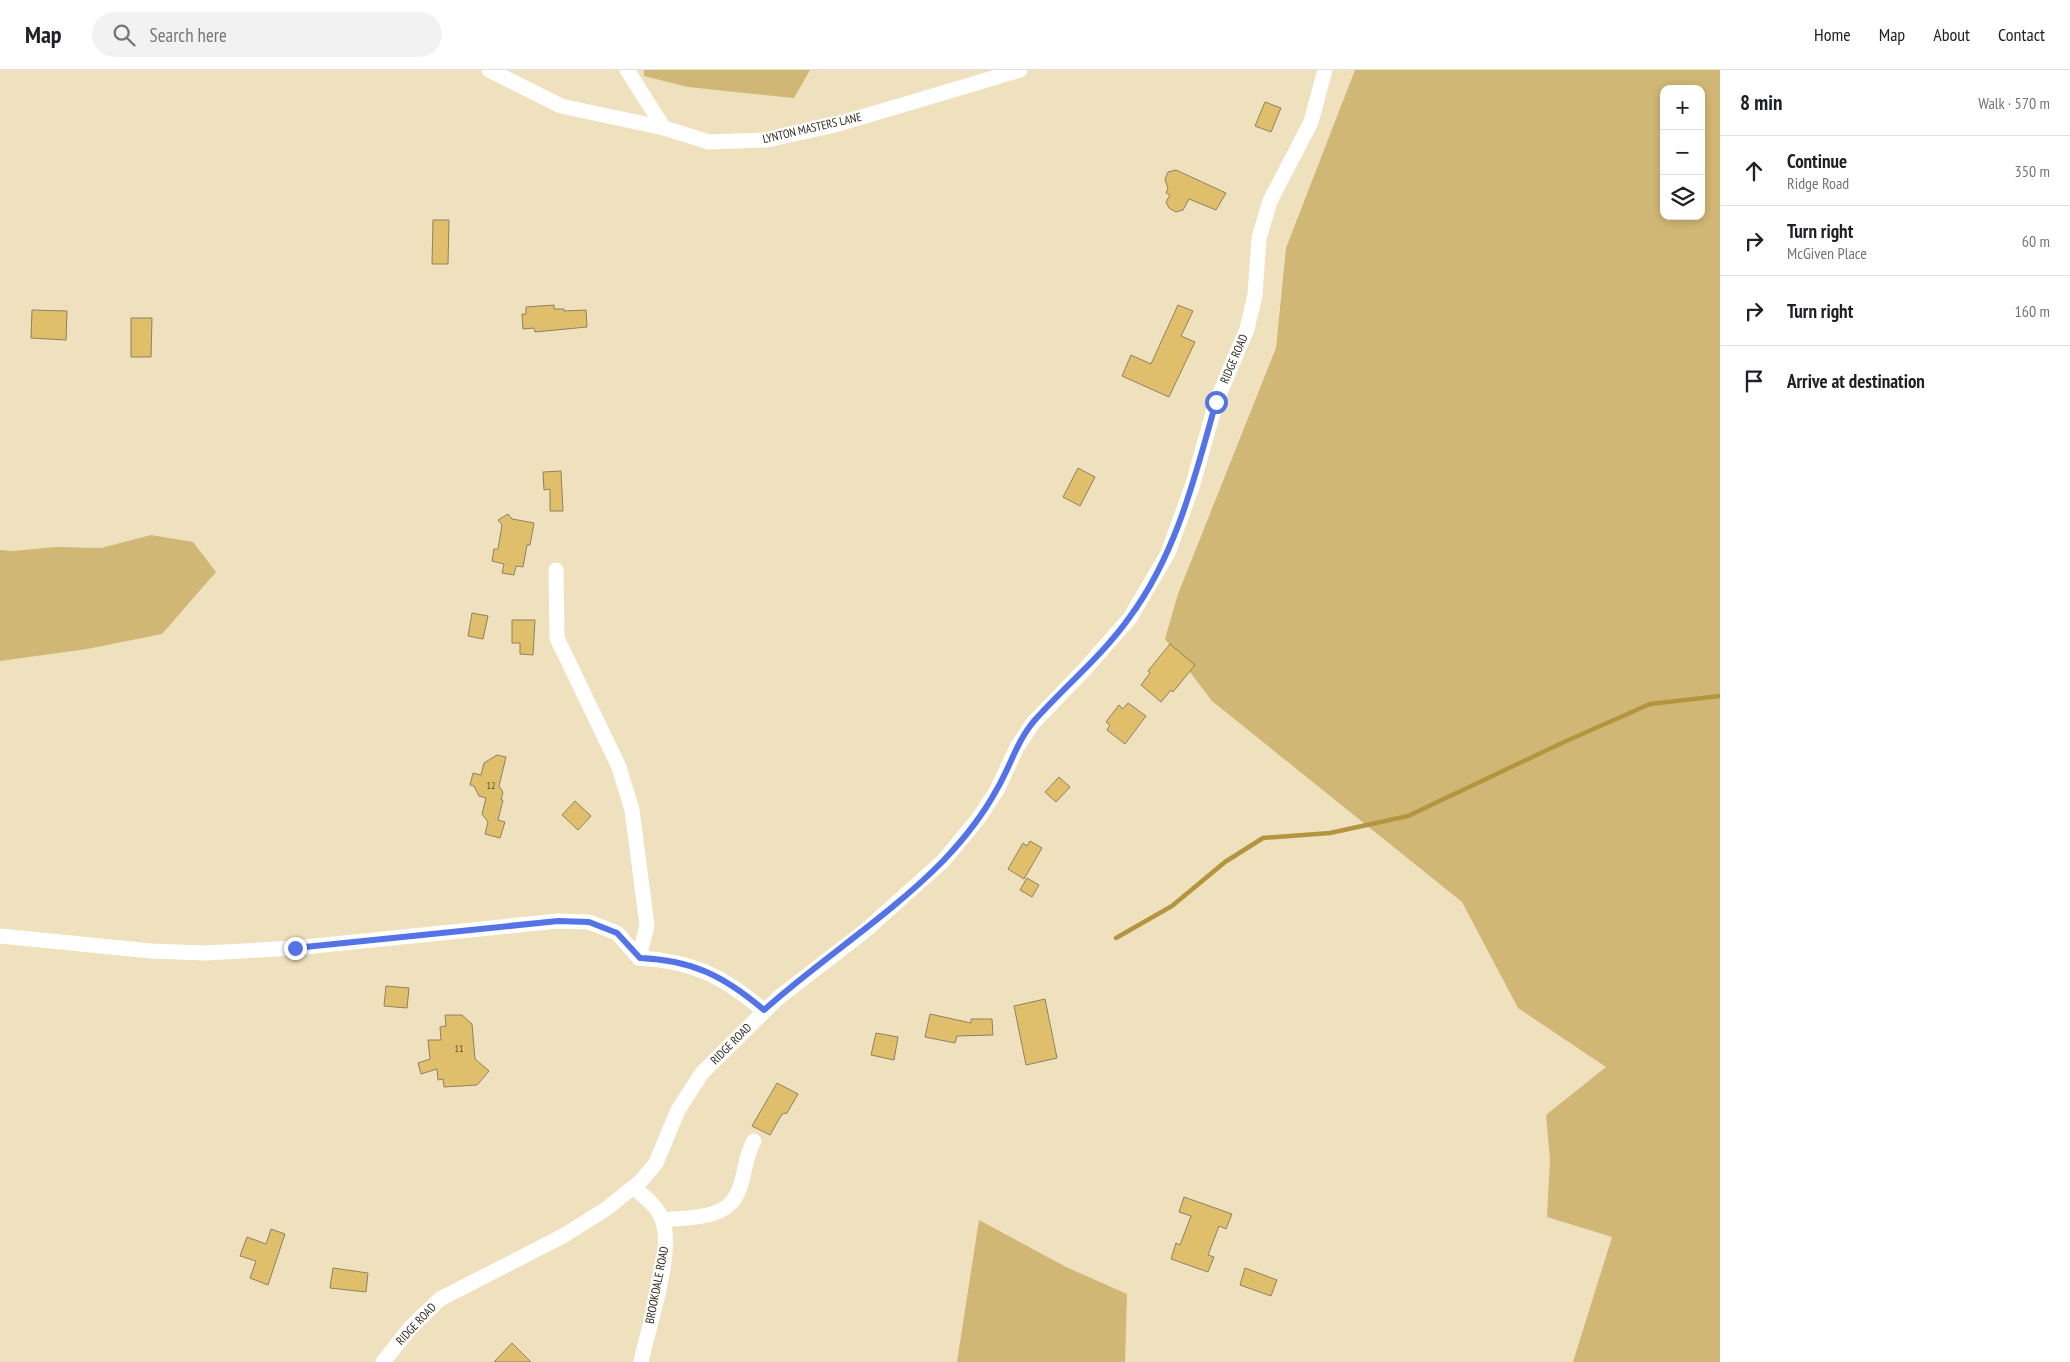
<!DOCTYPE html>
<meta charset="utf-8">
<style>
:root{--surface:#fff;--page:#f2f2f2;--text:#202124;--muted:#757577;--line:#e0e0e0}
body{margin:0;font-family:"PT Sans Narrow",sans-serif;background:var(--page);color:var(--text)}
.controls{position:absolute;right:15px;top:15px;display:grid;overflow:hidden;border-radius:10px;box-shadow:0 2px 8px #0003}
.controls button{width:45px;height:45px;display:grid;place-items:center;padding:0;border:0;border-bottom:1px solid var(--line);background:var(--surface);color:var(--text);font:25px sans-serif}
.stop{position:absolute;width:15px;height:15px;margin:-11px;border:4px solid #5373e7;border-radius:50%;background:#fff}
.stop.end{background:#5373e7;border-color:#fff;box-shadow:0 1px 5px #0008}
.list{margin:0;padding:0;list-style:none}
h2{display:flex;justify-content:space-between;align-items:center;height:65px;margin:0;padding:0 20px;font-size:21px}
h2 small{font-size:16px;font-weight:400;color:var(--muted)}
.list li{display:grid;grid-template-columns:32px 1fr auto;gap:15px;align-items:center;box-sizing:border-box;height:70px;padding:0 20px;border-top:1px solid var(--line)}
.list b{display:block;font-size:19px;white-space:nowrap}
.list p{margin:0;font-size:16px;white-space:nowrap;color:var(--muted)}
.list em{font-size:16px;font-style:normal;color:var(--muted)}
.icon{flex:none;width:28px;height:28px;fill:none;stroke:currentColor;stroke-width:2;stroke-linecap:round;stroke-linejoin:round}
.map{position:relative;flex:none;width:1720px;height:1292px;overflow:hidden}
header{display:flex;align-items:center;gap:30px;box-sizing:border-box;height:70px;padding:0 25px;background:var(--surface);border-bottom:1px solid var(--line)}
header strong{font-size:24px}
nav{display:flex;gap:28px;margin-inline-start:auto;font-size:18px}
.search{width:350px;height:45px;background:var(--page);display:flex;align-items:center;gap:12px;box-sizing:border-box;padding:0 18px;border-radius:28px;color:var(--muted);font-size:19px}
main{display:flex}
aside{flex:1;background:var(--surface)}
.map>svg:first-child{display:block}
</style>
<header>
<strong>Map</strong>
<div class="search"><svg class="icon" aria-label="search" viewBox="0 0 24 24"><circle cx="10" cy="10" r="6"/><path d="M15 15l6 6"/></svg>Search here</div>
<nav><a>Home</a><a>Map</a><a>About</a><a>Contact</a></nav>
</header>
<main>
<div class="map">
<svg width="1720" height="1292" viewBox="0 0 1720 1292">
<rect width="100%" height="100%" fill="#efe1be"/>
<!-- green -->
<g fill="#d0b775" fill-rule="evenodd">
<path d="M 644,0 L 810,0 L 794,28 L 688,17 L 644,6 Z"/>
<path d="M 1355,0 L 1720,0 L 1720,1292 L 1573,1292 L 1612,1167 L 1547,1147 L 1550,1090 L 1546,1045 L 1606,997 L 1518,938 L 1462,832 L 1212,631 L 1165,569 L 1178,524 L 1276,278 L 1286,178 ZM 1664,19 L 1701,19 L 1701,146 L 1664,146 Z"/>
<path d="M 151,465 L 193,472 L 216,502 L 162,564 L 87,579 L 0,591 L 0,480 L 13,481 L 55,477 L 101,478 Z"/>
<path d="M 979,1150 L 1066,1197 L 1127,1224 L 1125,1292 L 957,1292 Z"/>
</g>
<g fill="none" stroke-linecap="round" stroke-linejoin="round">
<!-- stream -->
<path stroke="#b4953f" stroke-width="4.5" d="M 1116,868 L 1172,836 L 1225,792 L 1263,768 L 1330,763 L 1408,746 L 1564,672 L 1650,634 L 1720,626"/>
</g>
<!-- building -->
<g fill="#dfbf6b" stroke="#8e8161">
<path d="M 1265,32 L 1281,38 L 1271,62 L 1255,56 Z"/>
<path d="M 1176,100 L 1226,123 L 1216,140 L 1189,129 L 1183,140 L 1176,142 L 1169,138 L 1166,132 L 1170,125 L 1166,123 L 1168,119 L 1165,109 L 1168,102 Z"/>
<path d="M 433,150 L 449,150 L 448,194 L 432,194 Z"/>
<path d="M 554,235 L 554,239 L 564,239 L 564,241 L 586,240 L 587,257 L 535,262 L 534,258 L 523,259 L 522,244 L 526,244 L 526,237 Z"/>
<path d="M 1178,235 L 1193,241 L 1181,266 L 1195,272 L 1169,327 L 1122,306 L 1131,285 L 1151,294 Z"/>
<path d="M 32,240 L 67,241 L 66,270 L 31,268 Z"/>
<path d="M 131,248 L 152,248 L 151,287 L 131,287 Z"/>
<path d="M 1078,398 L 1095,407 L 1080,436 L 1063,427 Z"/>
<path d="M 561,401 L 563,441 L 550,441 L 550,419 L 544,420 L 543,402 Z"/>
<path d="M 508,444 L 512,449 L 534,453 L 530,475 L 527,475 L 523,497 L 516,496 L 514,505 L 502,503 L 504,494 L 492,491 L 494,479 L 498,479 L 502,455 L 498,450 Z"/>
<path d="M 472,543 L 488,546 L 483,569 L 468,566 Z"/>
<path d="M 512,550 L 535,550 L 533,585 L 520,584 L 520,573 L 512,573 Z"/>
<path d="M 1170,574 L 1195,595 L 1173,622 L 1171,620 L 1161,632 L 1141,615 L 1150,603 L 1148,601 Z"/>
<path d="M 1128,633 L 1146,646 L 1125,674 L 1107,660 L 1110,655 L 1106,652 L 1119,635 L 1123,639 Z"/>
<path d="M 497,685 L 506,687 L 499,716 L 503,722 L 501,730 L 503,730 L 498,750 L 505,752 L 500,768 L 485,764 L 488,752 L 482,744 L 486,728 L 479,726 L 474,716 L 470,715 L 473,703 L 481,705 L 484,693 Z"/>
<path d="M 1059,707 L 1070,717 L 1056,732 L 1045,722 Z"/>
<path d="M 575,731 L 591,746 L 578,760 L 562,745 Z"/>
<path d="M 1030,771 L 1042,778 L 1024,809 L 1008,799 L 1023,773 L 1027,776 Z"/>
<path d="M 1027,808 L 1039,815 L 1032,827 L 1020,820 Z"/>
<path d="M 386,916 L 409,918 L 407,938 L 384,936 Z"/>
<path d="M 1045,929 L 1057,988 L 1026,995 L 1014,936 Z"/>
<path d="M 930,944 L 971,953 L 971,949 L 992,949 L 993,965 L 957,966 L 955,973 L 925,967 Z"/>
<path d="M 445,945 L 462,945 L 472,954 L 475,989 L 489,1001 L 477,1015 L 444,1017 L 443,1009 L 438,1010 L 437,999 L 421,1004 L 418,993 L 430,989 L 428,970 L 441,970 L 440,957 L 446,956 Z"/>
<path d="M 876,963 L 898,967 L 894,990 L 871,985 Z"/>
<path d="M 777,1013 L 798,1024 L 787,1043 L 782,1044 L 770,1065 L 752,1056 Z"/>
<path d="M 1184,1127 L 1232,1144 L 1226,1159 L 1219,1156 L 1208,1185 L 1214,1187 L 1208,1202 L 1171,1189 L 1176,1173 L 1180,1175 L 1191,1146 L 1179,1142 Z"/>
<path d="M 271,1159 L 285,1164 L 268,1215 L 250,1208 L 256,1191 L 240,1186 L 247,1167 L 266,1174 Z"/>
<path d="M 333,1198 L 368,1203 L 366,1222 L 330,1218 Z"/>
<path d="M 1245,1198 L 1277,1210 L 1271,1226 L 1240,1215 Z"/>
<path d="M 512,1273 L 531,1292 L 494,1292 Z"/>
</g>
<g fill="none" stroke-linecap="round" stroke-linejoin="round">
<!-- minor -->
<g stroke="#fff" stroke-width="15">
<path d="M 489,0 L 561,36 L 664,58 L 709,72 L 767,70 L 835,55 L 1020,0"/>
<path d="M 627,0 L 664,58"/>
<path d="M 556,500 L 557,568 L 619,697 L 632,740 L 647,855 L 639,888"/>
<path d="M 0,866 L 151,881 L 205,883 L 295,878 L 558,851 L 589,852 L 617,863 L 639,888"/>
<path d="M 639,888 C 692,891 724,906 764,941"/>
<path d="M 634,1118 C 645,1127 657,1136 662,1149 C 675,1181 648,1257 641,1292"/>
<path d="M 663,1150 C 688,1147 726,1151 738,1122 C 746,1104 744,1088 754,1071"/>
<path d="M 383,1292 L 411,1257 L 440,1229 L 563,1166 L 606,1139 L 641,1111 L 656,1093 L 678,1040 L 702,1003 L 778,928 L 866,860 L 943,791 L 978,749 L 997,720 L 1017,677 L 1033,653 L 1085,599 L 1130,548 L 1168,483 L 1193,414 L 1216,332 L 1247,259 L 1255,225 L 1259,168 L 1270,131 L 1311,52 L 1325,0"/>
</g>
</g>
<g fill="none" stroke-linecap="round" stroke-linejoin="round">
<!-- route -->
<path stroke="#5373e7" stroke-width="6" d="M 295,878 L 558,851 L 589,852 L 617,863 L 640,888 C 692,890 724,906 764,940 C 822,888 888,847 943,791 C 963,770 983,745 997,719 C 1010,697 1017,671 1034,651 C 1065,616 1102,586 1129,548 C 1176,485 1195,407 1216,332"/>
</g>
<g text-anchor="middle" stroke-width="4.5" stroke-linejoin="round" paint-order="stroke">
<!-- number labels -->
<g font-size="10" fill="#5c5131">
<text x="491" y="719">12</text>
<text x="459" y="982">11</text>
</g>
<!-- street labels -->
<g font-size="12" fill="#312c1e" stroke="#fff">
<text transform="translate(812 58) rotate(-13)" y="4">LYNTON MASTERS LANE</text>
<text transform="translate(1234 289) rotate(-67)" y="4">RIDGE ROAD</text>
<text transform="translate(731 974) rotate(-45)" y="4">RIDGE ROAD</text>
<text transform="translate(657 1215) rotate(-79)" y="4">BROOKDALE ROAD</text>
<text transform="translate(416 1254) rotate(-47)" y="4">RIDGE ROAD</text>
</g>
</g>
</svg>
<div class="controls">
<button>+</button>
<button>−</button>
<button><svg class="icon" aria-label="layers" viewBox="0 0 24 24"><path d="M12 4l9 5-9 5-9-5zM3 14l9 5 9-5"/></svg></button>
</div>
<div class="stop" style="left:1216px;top:332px"></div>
<div class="stop end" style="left:295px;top:878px"></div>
</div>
<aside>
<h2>8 min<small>Walk · 570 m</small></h2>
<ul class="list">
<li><svg class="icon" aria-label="ahead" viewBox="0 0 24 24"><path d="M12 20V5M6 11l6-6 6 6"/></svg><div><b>Continue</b><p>Ridge Road</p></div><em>350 m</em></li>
<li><svg class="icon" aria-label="right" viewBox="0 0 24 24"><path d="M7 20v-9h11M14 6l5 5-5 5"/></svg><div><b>Turn right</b><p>McGiven Place</p></div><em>60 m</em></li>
<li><svg class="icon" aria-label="right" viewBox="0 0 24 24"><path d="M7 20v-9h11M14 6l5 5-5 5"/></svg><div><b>Turn right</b></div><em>160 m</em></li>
<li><svg class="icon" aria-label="arrive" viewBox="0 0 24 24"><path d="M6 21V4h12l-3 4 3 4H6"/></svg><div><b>Arrive at destination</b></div></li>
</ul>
</aside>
</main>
